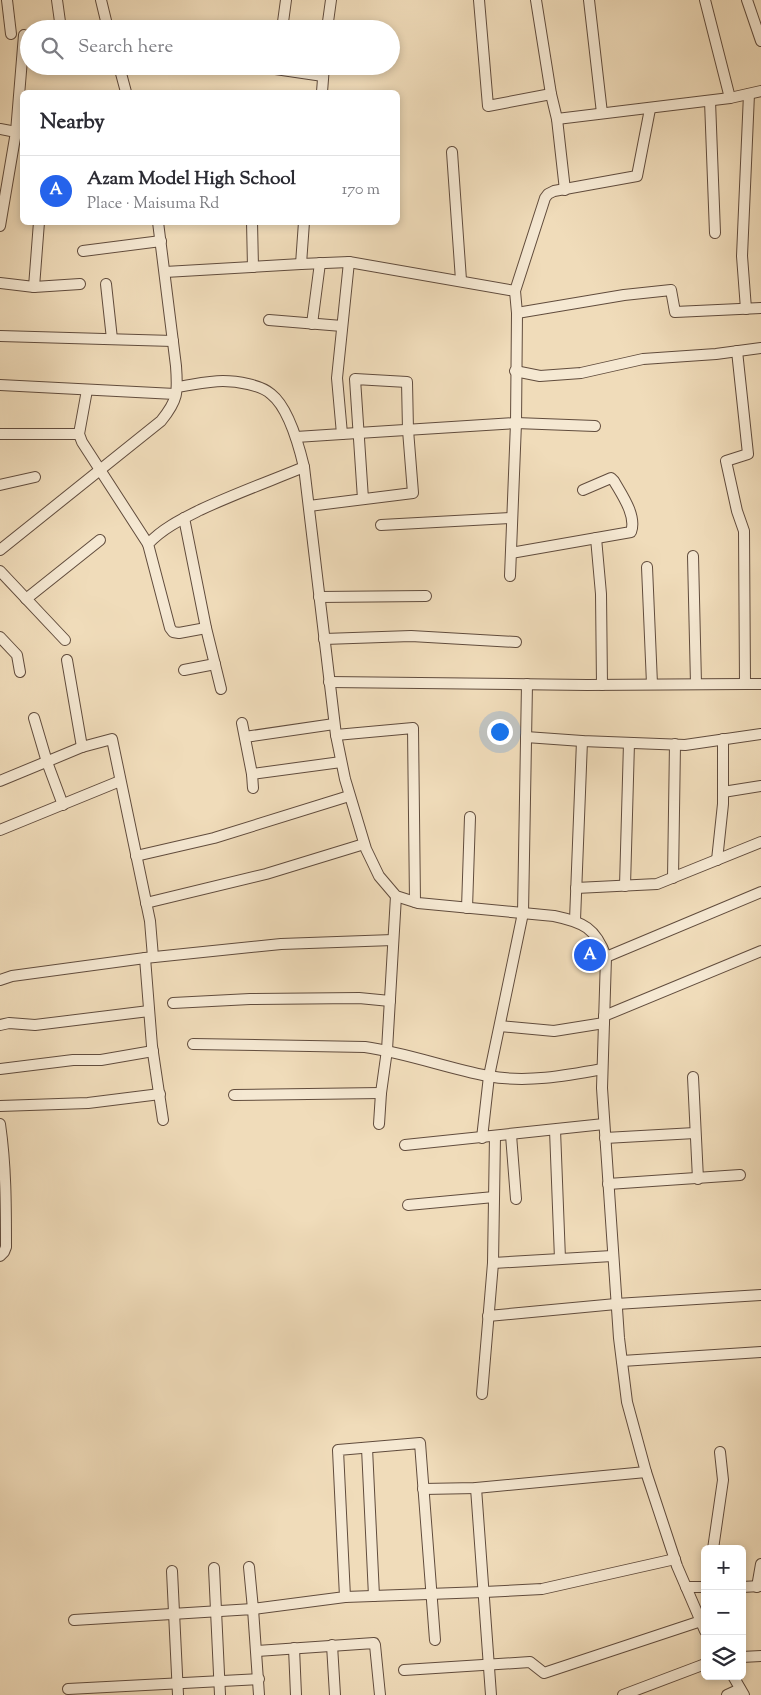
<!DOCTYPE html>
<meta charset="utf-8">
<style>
:root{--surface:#fff;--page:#f2f2f3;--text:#2b2b33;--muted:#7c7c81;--line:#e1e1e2;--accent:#2563eb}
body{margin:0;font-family:"Sorts Mill Goudy",serif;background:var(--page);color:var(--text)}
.controls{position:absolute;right:15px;bottom:15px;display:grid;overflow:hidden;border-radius:8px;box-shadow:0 2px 8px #0003}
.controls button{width:45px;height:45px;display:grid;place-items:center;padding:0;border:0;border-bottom:1px solid var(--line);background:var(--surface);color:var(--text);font:25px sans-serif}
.you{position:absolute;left:499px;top:731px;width:18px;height:18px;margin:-12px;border:4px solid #fff;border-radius:50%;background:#1a73e8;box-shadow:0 0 0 8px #1a73e833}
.badge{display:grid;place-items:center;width:32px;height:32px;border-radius:50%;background:var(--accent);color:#fff;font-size:16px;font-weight:700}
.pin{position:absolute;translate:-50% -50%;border:2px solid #fff;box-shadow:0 1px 5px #0006}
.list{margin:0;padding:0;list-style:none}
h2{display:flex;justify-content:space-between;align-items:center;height:65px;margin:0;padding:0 20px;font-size:21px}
h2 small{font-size:16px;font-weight:400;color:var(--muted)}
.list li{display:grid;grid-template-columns:32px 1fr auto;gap:15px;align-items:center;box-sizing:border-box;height:70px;padding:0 20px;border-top:1px solid var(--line)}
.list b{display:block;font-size:19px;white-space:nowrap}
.list p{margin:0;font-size:16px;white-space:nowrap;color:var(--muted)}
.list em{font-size:16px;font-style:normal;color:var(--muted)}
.icon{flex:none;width:28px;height:28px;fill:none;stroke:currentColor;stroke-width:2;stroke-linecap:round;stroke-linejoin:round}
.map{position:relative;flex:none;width:761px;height:1695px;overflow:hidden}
.search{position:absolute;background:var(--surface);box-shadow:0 2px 8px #0003;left:20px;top:20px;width:380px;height:55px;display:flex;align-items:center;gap:12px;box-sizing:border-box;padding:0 18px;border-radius:28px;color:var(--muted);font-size:19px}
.panel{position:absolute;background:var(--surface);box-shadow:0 2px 8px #0003;left:20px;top:90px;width:380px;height:135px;border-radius:8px}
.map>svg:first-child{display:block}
</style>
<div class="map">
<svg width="761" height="1695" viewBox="0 0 761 1695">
<rect width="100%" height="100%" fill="#f0dcba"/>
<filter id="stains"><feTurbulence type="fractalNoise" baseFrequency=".004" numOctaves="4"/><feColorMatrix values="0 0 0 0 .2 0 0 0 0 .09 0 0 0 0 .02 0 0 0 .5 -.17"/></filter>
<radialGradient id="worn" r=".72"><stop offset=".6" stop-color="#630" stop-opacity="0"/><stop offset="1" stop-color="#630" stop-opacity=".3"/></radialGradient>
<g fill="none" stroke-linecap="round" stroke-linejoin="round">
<defs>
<g id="minor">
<path d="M 7,0 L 11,34"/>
<path d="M 57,0 L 61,29"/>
<path d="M 101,0 L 108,29"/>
<path d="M 479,0 L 488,106 L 551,94"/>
<path d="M 536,0 L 551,94 L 557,119 L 565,190"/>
<path d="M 589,0 L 602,113"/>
<path d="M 705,0 L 730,98"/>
<path d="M 747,0 L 761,41"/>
<path d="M 283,22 L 286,0"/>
<path d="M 327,29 L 331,0"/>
<path d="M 119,66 L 126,92"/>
<path d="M 255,66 L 323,76"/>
<path d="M 322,92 L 324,66"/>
<path d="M 710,101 L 715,233"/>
<path d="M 557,119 L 730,98 L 761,91"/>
<path d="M 0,129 L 16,132"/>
<path d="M 452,152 L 461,280"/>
<path d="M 252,222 L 253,267"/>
<path d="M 0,226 L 16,132 L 24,35"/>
<path d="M 83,251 L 161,241"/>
<path d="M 301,264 L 304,222"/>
<path d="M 165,272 L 301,264 L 349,262 L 515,291"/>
<path d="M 0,283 L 34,287 L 80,284"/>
<path d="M 106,284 L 112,339"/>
<path d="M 34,287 L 39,222"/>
<path d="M 746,309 L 742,256 L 749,94"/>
<path d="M 517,313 L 624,295 L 671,290 L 675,312 L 761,308"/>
<path d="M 269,320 L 342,326"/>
<path d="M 312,324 L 320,263"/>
<path d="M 0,336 L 173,341"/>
<path d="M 737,351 L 748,454 L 726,461 L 737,511 L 744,531 L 745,684 L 761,684"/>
<path d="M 515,371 L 540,376 L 581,373 L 643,359 L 716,354 L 761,348"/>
<path d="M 0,385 L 175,394"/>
<path d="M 177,387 C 192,385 208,381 223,381 C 237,381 261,385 271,394 C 289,408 299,446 304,467 L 336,735 L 345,779 L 366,849 L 379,876 L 396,896 L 418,903 L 554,916 C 583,922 596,928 606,957 L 602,1088 L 619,1338 L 627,1402 L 646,1472 L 677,1566 L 705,1631"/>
<path d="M 87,390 L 79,434 L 82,442 L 148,544"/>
<path d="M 0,434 L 79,434"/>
<path d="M 342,434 L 516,423 L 595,426"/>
<path d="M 296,437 L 342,434 L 337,378 L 349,262"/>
<path d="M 0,485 L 35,477"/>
<path d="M 309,506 L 413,493 L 408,430 L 407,382 L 355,379 L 363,499"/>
<path d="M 184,518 L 206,628 L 221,689"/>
<path d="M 381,525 L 512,518"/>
<path d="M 596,538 L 601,594 L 602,685"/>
<path d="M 0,550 L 161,421 C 178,400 178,393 176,366 L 158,222"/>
<path d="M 511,553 L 631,532 C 637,516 622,495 614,481 L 611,478 L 583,490"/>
<path d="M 693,556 L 696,684"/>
<path d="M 647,567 L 652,684"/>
<path d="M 0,571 L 65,640"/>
<path d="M 510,576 L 516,423 L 517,313 L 515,291 L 545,198 L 548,194 L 554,191 L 637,176 L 650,109"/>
<path d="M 319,597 L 426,596"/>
<path d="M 26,599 L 100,540"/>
<path d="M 206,628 L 179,633 L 173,632 L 170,628 L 148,544 C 163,528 182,519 200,510 C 234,494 270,481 304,467"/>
<path d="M 0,637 L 17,655 L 20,672"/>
<path d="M 324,639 L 411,636 L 516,642"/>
<path d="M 67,660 L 82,747"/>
<path d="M 184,670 L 215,664"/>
<path d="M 329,682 L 587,685 L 745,684"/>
<path d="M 34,718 L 47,762 L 63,805"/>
<path d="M 242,723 L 252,774 L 253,788"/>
<path d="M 336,735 L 413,728 L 415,902"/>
<path d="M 245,737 L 334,724"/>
<path d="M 526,737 L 582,741 L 685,745 L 761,734"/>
<path d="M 252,774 L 341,762"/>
<path d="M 0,781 L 82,747 L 112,739 L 150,921 L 153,957"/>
<path d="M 723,792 L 761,786"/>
<path d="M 0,830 L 120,781"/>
<path d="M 136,856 L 214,838 L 349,796"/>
<path d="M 717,860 L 723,804 L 723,739"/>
<path d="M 673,878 L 675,744"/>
<path d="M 625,886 L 629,743"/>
<path d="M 576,888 L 657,884 L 761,842"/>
<path d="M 146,903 L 266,874 L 364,844"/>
<path d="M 467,908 L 470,817"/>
<path d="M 575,920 L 582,741"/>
<path d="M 606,957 L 761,892"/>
<path d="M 145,958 L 152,1046 L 163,1120"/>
<path d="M 0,980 L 12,976 L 145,958 L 281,944 L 393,940"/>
<path d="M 173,1003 L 250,999 L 359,998 L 390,1001"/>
<path d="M 604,1016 L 761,951"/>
<path d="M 0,1025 L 9,1023 L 35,1025 L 149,1011"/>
<path d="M 500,1026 L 554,1031 L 604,1023"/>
<path d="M 193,1044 L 365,1047 C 407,1053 446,1068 488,1076 C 526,1083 565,1076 602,1069"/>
<path d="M 0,1069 L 73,1060 L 101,1060 L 153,1051"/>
<path d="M 693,1077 L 698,1179"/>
<path d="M 234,1095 L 381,1093"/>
<path d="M 0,1106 L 88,1103 L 160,1094"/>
<path d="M 0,1124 C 6,1165 6,1206 6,1247 L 4,1252 L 0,1256"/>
<path d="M 379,1124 L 381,1093 L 387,1050 L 396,896"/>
<path d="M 555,1130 L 560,1259"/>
<path d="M 511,1135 L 516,1199"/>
<path d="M 482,1138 L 489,1076 L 523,913 L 527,684"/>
<path d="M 605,1138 L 695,1133"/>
<path d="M 405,1145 L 604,1124"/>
<path d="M 608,1184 L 740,1175"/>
<path d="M 408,1205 L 494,1197"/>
<path d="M 493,1263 L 612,1256"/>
<path d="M 488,1316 L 616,1304 L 761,1295"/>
<path d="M 622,1361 L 761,1352"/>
<path d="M 482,1394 L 493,1263 L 495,1136"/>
<path d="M 367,1448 L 374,1596"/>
<path d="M 476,1488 L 491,1695"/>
<path d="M 423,1489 L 476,1488 L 646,1472"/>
<path d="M 713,1549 L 723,1480 L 720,1452"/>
<path d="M 249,1567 L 253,1609 L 345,1597 L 338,1450 L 420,1443 L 435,1640"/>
<path d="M 214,1568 L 220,1695"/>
<path d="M 172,1571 L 178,1695"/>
<path d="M 686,1587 L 705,1587"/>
<path d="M 742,1587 L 761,1586"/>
<path d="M 757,1587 L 761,1564"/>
<path d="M 345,1597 L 484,1592 L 542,1589 L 675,1559"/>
<path d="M 74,1620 L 253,1609 L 259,1695"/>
<path d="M 332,1645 L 335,1695"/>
<path d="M 294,1648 L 296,1695"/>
<path d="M 257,1651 L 374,1643 L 375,1645 L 380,1695"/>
<path d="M 742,1657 L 761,1656"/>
<path d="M 404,1670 L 530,1662 L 544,1673 L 701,1621"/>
<path d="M 733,1676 L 744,1695"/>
<path d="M 68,1689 L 259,1679"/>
<path d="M 623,1695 L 705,1664"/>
<path d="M 727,1695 L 740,1689"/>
</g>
</defs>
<!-- minor casing -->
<use href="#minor" stroke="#614c3d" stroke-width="12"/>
<!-- minor -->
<use href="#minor" stroke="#f5e8d2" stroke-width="10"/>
</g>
<rect width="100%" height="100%" filter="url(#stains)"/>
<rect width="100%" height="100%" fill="url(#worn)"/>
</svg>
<div class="controls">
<button>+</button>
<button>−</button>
<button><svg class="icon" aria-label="layers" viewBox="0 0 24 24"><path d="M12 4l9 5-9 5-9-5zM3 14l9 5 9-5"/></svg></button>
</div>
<div class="you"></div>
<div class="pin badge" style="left:590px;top:955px">A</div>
<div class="search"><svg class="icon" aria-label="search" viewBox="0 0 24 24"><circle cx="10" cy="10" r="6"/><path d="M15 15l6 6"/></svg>Search here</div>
<section class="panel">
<h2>Nearby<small></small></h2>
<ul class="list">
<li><span class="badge">A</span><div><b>Azam Model High School</b><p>Place · Maisuma Rd</p></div><em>170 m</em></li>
</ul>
</section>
</div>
